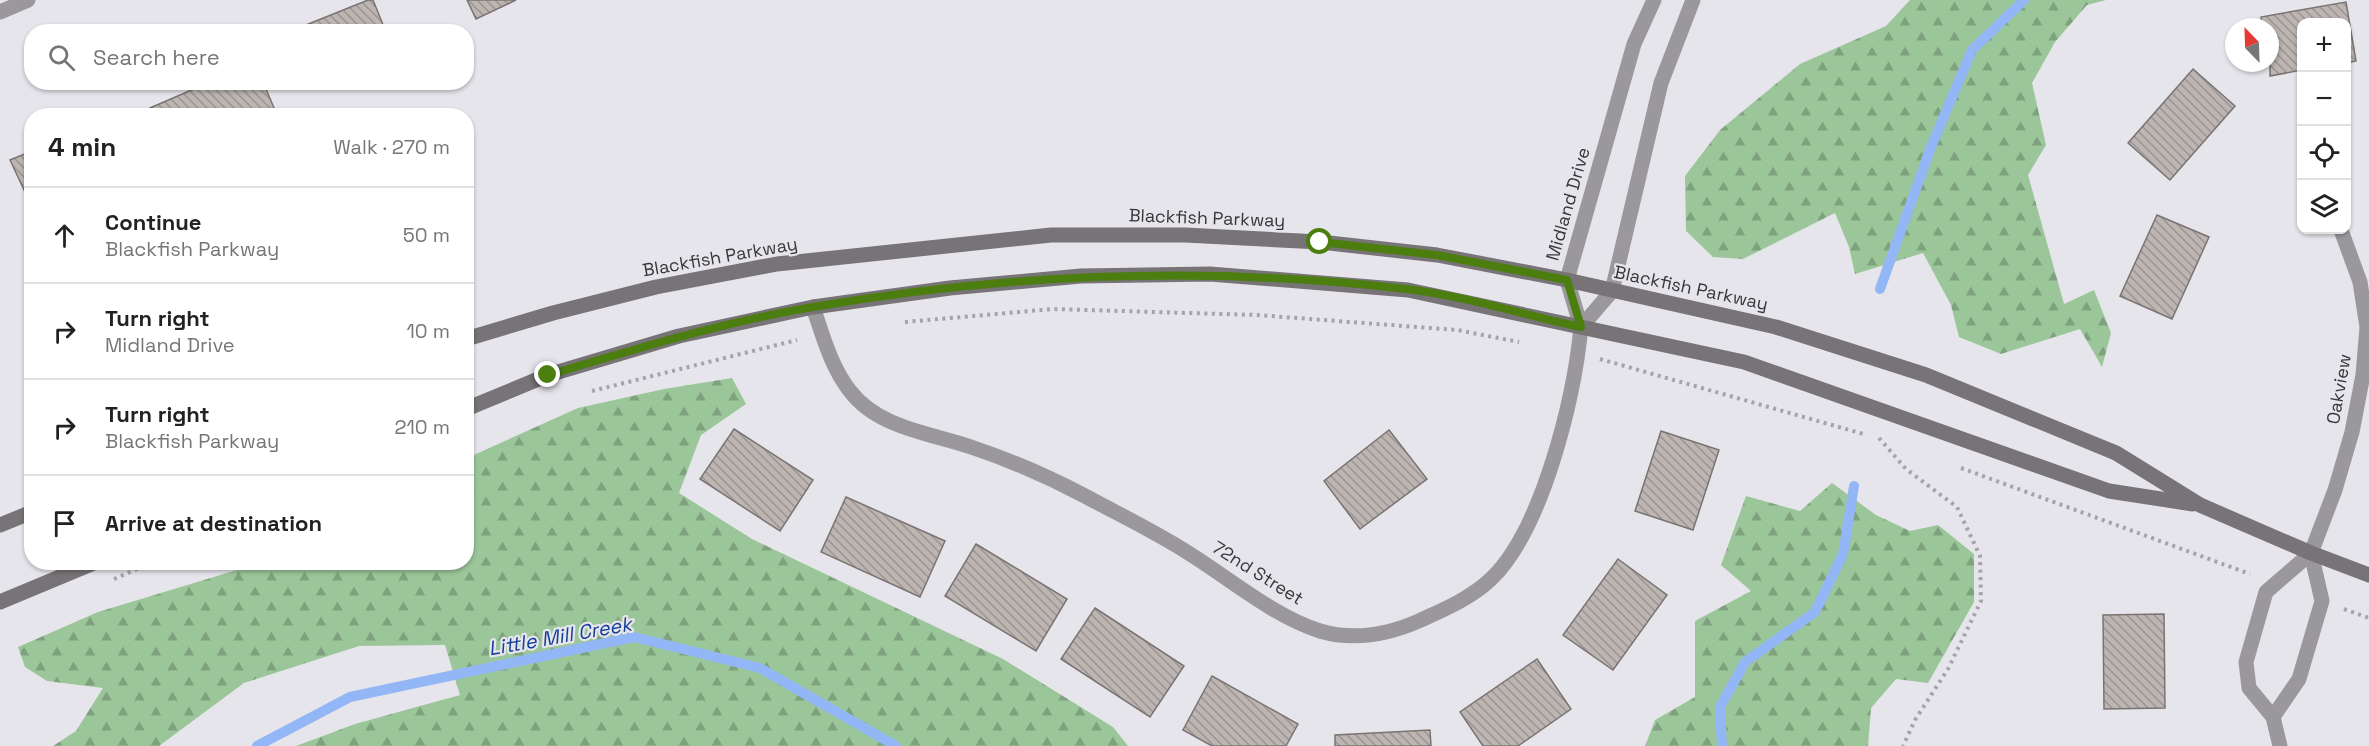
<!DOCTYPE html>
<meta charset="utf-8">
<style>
:root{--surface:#fff;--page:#f2f2f2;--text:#222;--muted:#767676;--line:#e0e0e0}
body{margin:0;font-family:"Space Grotesk",sans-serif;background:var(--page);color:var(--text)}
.controls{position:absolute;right:18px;top:18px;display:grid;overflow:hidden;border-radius:12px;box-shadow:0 2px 4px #0004}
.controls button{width:54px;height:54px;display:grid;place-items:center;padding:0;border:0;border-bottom:2px solid var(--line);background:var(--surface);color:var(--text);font:30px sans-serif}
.compass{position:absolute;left:2225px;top:18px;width:54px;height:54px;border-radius:50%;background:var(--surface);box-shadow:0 2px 4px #0004;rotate:337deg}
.stop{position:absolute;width:18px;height:18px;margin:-14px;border:4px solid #4b7e0f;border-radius:50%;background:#fff}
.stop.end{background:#4b7e0f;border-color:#fff;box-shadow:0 2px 6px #0008}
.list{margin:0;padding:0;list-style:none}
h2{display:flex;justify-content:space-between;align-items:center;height:78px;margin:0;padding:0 24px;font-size:26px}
h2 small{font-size:20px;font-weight:400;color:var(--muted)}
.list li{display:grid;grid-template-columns:39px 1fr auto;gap:18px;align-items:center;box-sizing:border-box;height:96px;padding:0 24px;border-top:2px solid var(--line)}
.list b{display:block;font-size:22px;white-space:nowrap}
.list p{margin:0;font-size:20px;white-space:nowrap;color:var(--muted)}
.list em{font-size:20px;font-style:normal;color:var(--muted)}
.icon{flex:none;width:33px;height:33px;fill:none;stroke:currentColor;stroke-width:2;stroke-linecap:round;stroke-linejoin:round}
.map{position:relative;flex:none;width:2369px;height:746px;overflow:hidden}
.search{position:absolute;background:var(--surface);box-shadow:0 2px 4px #0004;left:24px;top:24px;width:450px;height:66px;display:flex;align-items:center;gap:15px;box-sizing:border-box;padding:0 21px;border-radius:24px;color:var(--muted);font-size:22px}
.panel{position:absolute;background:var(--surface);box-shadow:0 2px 4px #0004;left:24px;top:108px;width:450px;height:462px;border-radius:24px}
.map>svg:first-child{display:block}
</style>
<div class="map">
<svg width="2369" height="746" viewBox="0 0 2369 746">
<defs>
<pattern id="forest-firs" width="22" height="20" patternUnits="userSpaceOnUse" patternTransform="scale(1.5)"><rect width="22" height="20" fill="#9bc699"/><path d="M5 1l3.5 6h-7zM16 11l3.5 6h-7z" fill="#7fa27e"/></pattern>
<pattern id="building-back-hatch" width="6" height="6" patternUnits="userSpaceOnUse" patternTransform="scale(1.5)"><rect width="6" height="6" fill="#bcb5b2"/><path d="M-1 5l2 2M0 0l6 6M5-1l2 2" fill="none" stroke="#9a9492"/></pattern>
</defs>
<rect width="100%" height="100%" fill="#e7e5ec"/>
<!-- forest -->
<g fill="url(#forest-firs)">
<path d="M 1910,0 L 2106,0 L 2087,5 L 2055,42 L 2032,83 L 2046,145 L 2028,175 L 2064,304 L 2094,290 L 2111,333 L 2102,367 L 2080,329 L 2001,354 L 1959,337 L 1951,305 L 1923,253 L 1855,274 L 1849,247 L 1835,213 L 1743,259 L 1713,257 L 1686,231 L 1685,176 L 1720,130 L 1800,64 L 1886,26 Z"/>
<path d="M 732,378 L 746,404 L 701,435 L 679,493 L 752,539 L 1003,659 L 1113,727 L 1128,746 L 296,746 L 355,724 L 460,695 L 445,645 L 359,646 L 244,683 L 159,746 L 53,746 L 76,731 L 103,688 L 47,681 L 25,667 L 18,647 L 98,612 L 260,563 L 466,562 L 467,458 L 578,408 L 664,389 Z"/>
<path d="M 1832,483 L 1876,515 L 1910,531 L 1938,525 L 1974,554 L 1974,602 L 1928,683 L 1896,679 L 1871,708 L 1868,746 L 1645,746 L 1655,720 L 1695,697 L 1695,621 L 1751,591 L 1721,565 L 1746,496 L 1800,511 Z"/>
</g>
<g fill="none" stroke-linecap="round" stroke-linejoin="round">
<!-- stream -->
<g stroke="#93b6f6" stroke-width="10">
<path d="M 1880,289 L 1931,147 L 1972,50 L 2024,0"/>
<path d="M 257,746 L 350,697 L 634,637 L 760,668 L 896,746"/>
<path d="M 1722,746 L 1720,707 L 1745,662 L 1815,612 L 1843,554 L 1854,486"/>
</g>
</g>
<!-- building -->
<g fill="url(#building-back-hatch)" stroke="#7a7471" stroke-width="1.5">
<path d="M 368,0 L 373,0 L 386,32 L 297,32 L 296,29 Z"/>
<path d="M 467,0 L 516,0 L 476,19 Z"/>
<path d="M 2346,2 L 2356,61 L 2346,63 L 2346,22 L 2302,22 L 2302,70 L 2270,76 L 2270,27 L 2262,27 L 2261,17 Z"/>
<path d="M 2193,69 L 2235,106 L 2170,180 L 2128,143 Z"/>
<path d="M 210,82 L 263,82 L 277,115 L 153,116 L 150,108 Z"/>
<path d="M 32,151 L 32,207 L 10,160 Z"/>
<path d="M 2157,215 L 2209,237 L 2172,319 L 2120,296 Z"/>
<path d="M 734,429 L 813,480 L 780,531 L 700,479 Z"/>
<path d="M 1389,430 L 1427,479 L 1360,529 L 1324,481 Z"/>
<path d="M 1661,431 L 1719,450 L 1693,530 L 1635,511 Z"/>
<path d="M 846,497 L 945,541 L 920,597 L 821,552 Z"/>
<path d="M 976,544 L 1067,599 L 1036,651 L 945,596 Z"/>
<path d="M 1618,559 L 1667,595 L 1613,670 L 1563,635 Z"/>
<path d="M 1095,608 L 1184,666 L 1150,717 L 1061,659 Z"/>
<path d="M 2164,614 L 2165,708 L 2104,709 L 2103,615 Z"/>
<path d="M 1537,659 L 1571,709 L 1518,746 L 1483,746 L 1460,712 Z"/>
<path d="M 1212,676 L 1298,724 L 1286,746 L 1212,746 L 1183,730 Z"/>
<path d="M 1430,730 L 1431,746 L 1335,746 L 1335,735 Z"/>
</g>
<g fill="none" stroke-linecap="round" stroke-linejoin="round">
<!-- path -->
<g stroke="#a4a3a8" stroke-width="4" stroke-dasharray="3 4.5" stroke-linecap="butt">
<path d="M 905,322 L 1053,309 L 1257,315 L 1457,330 L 1519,342"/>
<path d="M 1600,359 L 1867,435"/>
<path d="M 592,391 L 797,340"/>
<path d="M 1879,438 L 1906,469 L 1957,507 L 1980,556 L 1981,601 L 1948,669 L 1915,720 L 1903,746"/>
<path d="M 1961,468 L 2250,574"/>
<path d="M 114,579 L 153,562"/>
<path d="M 2344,609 L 2369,618"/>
</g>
<!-- minor -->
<g stroke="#9b989b" stroke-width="15">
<path d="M 0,12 L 28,0"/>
<path d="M 813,307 C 823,336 831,367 850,391 C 878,428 930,433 971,447 C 1010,460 1049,477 1085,496 C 1120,515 1156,532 1190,554 C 1230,579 1275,617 1320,631 C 1354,641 1390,634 1421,620 C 1445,609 1471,598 1491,579 C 1543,529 1574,398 1581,327"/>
<path d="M 2273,717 L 2299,679 L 2322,601 L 2311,553"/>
<path d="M 2280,746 L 2273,717 L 2249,688 L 2246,662 L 2266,592 L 2311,553 L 2335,490 L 2352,432 L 2363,375 L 2367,327 L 2360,282 L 2341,230"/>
</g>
<!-- tertiary -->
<g stroke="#9b989b" stroke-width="15">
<path d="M 1581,327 L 1612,291 L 1661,83 L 1693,0"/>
<path d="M 1581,327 L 1567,280 L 1634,44 L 1654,0"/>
</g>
<!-- secondary -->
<g stroke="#777376" stroke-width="15">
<path d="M 466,339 L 553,313 L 656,287 L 777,264 L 1051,235 L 1185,235 L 1320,242 L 1437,255 L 1567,280 L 1776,327 L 1926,375 L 2116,453 L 2200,505 L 2311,553 L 2369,575"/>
<path d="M 466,409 L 548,375 L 679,336 L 813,307 L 950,288 L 1081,276 L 1210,274 L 1408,290 L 1744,362 L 2109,491 L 2193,504"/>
<path d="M 0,525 L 32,512"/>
<path d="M 0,602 L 96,562"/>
</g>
</g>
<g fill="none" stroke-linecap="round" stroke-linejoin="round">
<!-- route -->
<path stroke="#4b7e0f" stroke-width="8" d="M 548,375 C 636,349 723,322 813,307 C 1009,273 1209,266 1406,289 C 1465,296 1524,315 1581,327 L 1567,280 L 1437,255 L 1320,242"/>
</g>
<g text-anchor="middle" stroke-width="4.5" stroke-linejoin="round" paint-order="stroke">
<!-- street labels -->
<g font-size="18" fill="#373739" stroke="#e7e5ec">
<text transform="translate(1568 204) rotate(-74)" y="6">Midland Drive</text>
<text transform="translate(1207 218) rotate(2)" y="6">Blackfish Parkway</text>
<text transform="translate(720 257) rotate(-10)" y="6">Blackfish Parkway</text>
<text transform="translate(1691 288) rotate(12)" y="6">Blackfish Parkway</text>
<text transform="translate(2339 389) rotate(-80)" y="6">Oakview</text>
<text transform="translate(1258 573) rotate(32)" y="6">72nd Street</text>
</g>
<!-- water labels -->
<g font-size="20" font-style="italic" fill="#133f99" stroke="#e7e5ec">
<text transform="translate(560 636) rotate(-10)" y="7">Little Mill Creek</text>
</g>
</g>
</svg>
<div class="controls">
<button>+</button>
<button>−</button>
<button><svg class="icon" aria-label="locate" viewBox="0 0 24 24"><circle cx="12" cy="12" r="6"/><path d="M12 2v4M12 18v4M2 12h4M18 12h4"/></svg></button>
<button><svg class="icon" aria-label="layers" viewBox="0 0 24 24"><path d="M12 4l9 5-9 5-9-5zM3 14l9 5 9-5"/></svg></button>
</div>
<svg class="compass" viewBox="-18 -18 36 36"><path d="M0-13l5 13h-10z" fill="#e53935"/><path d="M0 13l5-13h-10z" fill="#767676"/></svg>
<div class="stop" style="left:1320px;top:242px"></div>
<div class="stop end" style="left:548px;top:375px"></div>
<div class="search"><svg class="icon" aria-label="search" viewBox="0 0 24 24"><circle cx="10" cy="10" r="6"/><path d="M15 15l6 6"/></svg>Search here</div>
<section class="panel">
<h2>4 min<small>Walk · 270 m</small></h2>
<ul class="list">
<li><svg class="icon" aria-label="ahead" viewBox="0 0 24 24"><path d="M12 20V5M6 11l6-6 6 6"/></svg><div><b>Continue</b><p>Blackfish Parkway</p></div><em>50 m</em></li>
<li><svg class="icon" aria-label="right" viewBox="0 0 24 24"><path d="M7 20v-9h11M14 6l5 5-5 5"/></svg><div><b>Turn right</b><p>Midland Drive</p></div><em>10 m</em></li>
<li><svg class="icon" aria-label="right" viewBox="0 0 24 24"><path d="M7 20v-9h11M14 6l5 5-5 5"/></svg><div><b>Turn right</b><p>Blackfish Parkway</p></div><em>210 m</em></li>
<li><svg class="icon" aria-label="arrive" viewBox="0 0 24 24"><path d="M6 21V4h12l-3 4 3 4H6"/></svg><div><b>Arrive at destination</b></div></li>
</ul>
</section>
</div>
